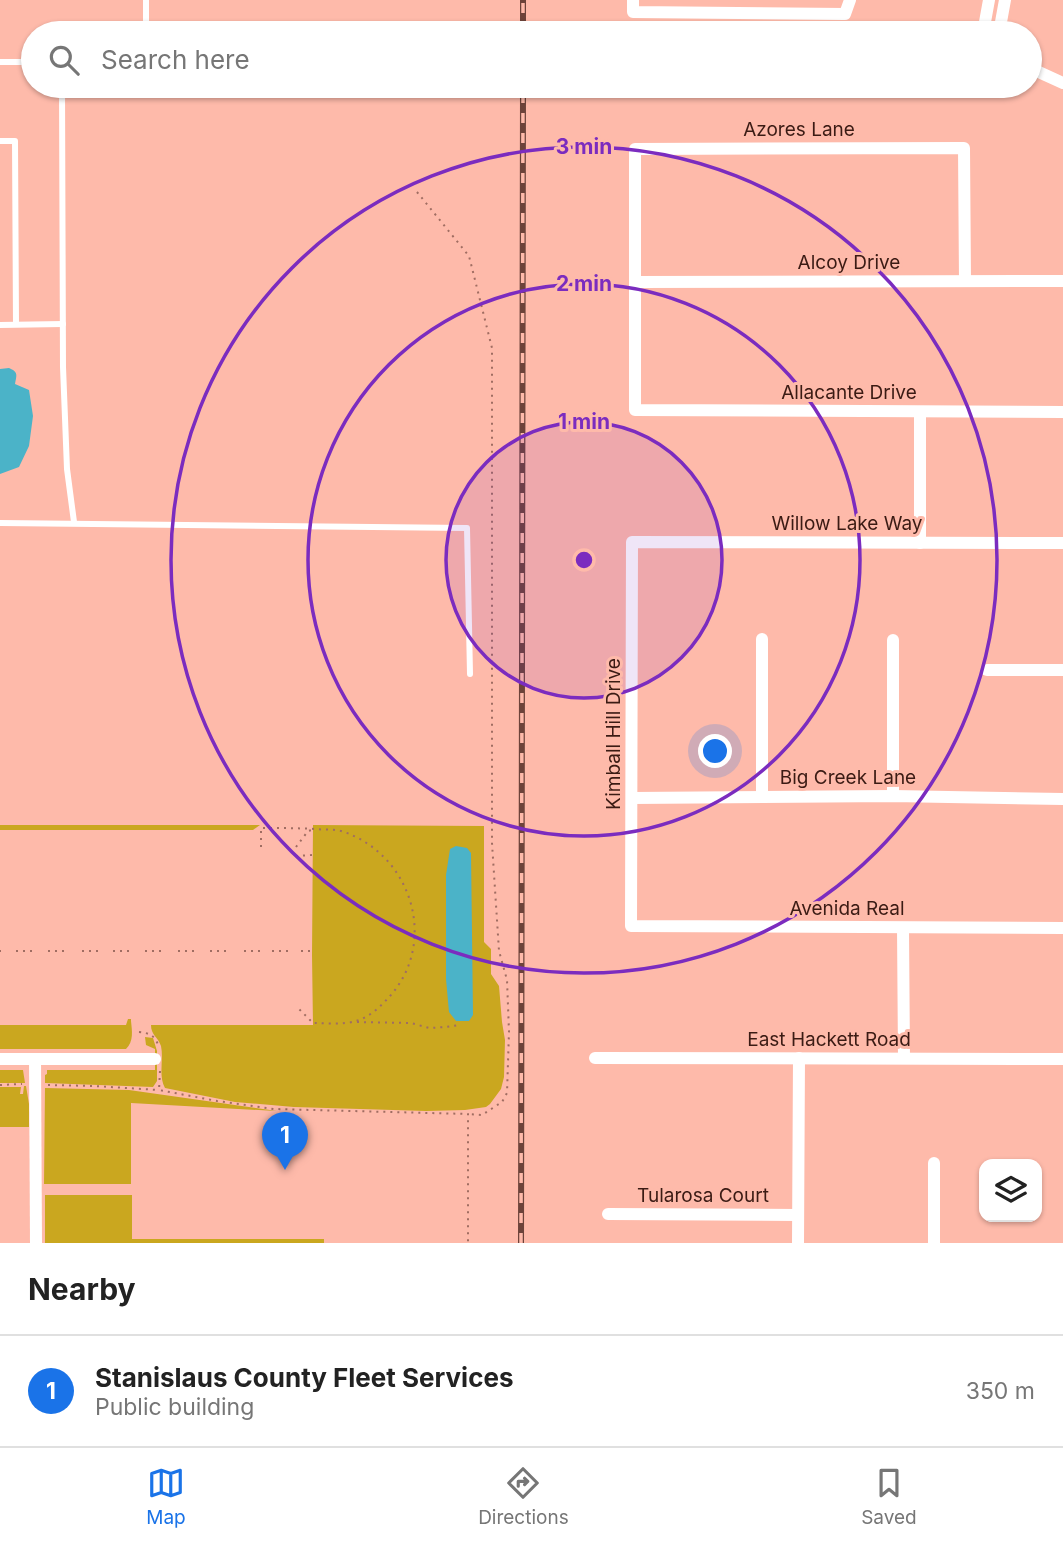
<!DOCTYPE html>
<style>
:root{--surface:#fff;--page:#f6f6f6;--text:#222;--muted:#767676;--line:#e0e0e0;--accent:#1a73e8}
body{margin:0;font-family:Inter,sans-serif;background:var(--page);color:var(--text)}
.controls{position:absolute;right:21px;bottom:21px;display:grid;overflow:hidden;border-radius:14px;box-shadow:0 2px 5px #0004}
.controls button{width:63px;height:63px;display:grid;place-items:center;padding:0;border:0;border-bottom:2px solid var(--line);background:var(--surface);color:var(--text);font:35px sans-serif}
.you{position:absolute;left:716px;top:752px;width:24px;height:24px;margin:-18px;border:5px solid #fff;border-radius:50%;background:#1a73e8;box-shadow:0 0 0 10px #1a73e833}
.badge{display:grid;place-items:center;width:46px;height:46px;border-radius:50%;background:var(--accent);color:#fff;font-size:23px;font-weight:700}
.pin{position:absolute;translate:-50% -58px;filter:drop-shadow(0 2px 4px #0008)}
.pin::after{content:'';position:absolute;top:37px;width:24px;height:21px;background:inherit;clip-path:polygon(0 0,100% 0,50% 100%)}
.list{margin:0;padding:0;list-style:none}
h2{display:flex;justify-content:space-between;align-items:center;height:91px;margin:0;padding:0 28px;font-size:30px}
h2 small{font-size:23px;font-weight:400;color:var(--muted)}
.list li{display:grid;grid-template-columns:46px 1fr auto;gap:21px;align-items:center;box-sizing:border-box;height:112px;padding:0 28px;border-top:2px solid var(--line)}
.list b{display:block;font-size:26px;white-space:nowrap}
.list p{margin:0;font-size:23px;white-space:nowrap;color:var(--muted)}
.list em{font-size:23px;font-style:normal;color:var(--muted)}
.icon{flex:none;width:38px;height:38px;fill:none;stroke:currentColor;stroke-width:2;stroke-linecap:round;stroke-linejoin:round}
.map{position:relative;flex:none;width:1063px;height:1243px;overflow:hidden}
.search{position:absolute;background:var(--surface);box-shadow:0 2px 5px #0004;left:21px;right:21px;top:21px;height:77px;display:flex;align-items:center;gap:18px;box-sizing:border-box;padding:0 24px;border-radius:38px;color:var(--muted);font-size:26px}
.sheet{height:203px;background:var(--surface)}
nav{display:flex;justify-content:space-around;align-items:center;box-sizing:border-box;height:98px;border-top:2px solid var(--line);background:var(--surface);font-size:19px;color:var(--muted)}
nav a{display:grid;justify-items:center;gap:4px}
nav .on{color:var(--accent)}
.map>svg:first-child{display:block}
</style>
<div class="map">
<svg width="1063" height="1243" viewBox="0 0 1063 1243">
<rect width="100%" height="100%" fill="#febaaa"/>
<!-- green -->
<g fill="#caa71f">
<path d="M 0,825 L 260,825 L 253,830 L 0,830 Z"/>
<path d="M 313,825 L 484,826 L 484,942 L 491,949 L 491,974 L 499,986 L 502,1022 L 505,1040 L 504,1077 L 501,1089 L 490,1104 L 486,1107 L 465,1110 L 426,1111 L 294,1107 L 235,1102 L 165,1088 C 158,1075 164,1060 161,1046 C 158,1037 151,1035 151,1025 L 313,1025 L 312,955 Z"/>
<path d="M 128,1019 L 131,1019 L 131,1021 C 132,1031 134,1041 126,1049 L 0,1049 L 0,1025 L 126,1025 Z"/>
<path d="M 145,1037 L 153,1038 L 157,1051 L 157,1081 L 153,1087 L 45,1083 L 45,1075 L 47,1074 L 47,1070 L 155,1070 L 155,1049 L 146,1045 Z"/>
<path d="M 0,1070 L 23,1070 L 25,1083 L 0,1083 Z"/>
<path d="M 24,1086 L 26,1086 L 29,1104 L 29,1127 L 0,1127 L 0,1087 L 21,1087 L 20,1094 L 23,1094 Z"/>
<path d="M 45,1088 L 129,1090 L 277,1111 L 349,1115 L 131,1103 L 131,1184 L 44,1184 Z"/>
<path d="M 45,1195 L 132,1195 L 132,1239 L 324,1239 L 324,1243 L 45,1243 Z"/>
</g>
<!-- water -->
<g fill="#4bb3c8">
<path d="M 9,368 C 18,372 17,374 15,384 L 29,390 L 33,416 L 29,446 L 19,467 L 0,474 L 0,369 Z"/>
<path d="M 456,846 L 467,848 L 471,853 L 473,1015 L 469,1021 L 456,1021 L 449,1012 L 446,979 L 446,875 L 450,849 Z"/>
</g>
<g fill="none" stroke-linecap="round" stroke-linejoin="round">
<!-- path -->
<g stroke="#a06d62" stroke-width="2" stroke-dasharray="2 5" stroke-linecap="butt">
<path d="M 417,192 L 469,256 L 492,348 L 492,843 L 499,951 L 507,980 L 509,1032 L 507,1093 L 502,1102 L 482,1115 L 468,1114"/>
<path d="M 261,847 L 261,828 C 279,828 297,828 315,829 C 324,830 333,829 341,831 C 411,853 439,941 390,996 C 381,1006 370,1017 356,1021 C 343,1025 327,1023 313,1023 L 297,1007"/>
<path d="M 296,847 L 308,831 L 312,830"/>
<path d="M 296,856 L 312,855"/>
<path d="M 0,951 L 1,951"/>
<path d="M 16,951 L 34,951"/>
<path d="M 48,951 L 66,951"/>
<path d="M 82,951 L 99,951"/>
<path d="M 113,951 L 132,951"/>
<path d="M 145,951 L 164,951"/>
<path d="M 178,951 L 197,951"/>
<path d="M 210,951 L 229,951"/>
<path d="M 244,951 L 262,951"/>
<path d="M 272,951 L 291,951"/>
<path d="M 301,951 L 313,951"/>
<path d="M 357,1022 L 411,1023 L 429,1028 L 446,1027 L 459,1025"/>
<path d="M 139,1032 C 150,1033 156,1036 159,1048"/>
<path d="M 160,1071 L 159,1090 L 217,1101 L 274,1109 L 468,1114 L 468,1243"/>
<path d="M 0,1085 L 22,1084"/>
<path d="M 48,1085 L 94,1086 L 158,1090"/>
</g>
<!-- lane -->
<g stroke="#fff" stroke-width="6">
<path d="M 62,29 L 62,33"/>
<path d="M 146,33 L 146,0"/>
<path d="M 0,62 L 33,62"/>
<path d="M 62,86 L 63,367 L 67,469 L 74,522"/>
<path d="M 0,141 L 15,141 L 16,324"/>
<path d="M 0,325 L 63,324"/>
<path d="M 0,523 L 467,528 L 470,674"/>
</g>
<!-- street -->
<g stroke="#fff" stroke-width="12">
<path d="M 633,0 L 633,12 L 845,14 L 850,0"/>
<path d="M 983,33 L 989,0"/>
<path d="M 999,33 L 1005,0"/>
<path d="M 1030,68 L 1063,83"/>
<path d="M 965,281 L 964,148 L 635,149 L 635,410 L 1063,412"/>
<path d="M 635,282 L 1063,281"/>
<path d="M 920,543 L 920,412"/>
<path d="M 1063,543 L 632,542 L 631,926 L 1063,928"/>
<path d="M 987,670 L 1063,670"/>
<path d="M 762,796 L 762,639"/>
<path d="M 893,796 L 893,640"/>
<path d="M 632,798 L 893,796 L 1063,799"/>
<path d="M 903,928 L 904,1058"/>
<path d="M 595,1058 L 1063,1059"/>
<path d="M 0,1059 L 155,1059"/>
<path d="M 35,1059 L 36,1243"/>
<path d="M 608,1214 L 798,1215"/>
<path d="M 798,1243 L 799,1058"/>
<path d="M 934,1243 L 934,1163"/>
</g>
<defs>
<g id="rail">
<path d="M 523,33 L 523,0"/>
<path d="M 521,1243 L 523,86"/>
</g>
</defs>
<!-- rail casing -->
<use href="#rail" stroke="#6d433a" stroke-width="6"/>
<!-- rail -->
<use href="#rail" stroke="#febaaa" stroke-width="3.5" stroke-dasharray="10" stroke-linecap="butt"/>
</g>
<!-- distance rings -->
<circle cx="584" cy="560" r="138" fill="#7b2cbf" fill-opacity=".12"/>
<g fill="none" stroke="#7b2cbf" stroke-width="3.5">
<circle cx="584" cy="560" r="138"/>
<circle cx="584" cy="560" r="276"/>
<circle cx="584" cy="560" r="413"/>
</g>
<g text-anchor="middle" stroke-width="6" stroke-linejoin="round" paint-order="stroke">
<!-- street labels -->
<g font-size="19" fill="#3b1b14" stroke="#febaaa">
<text x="799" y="136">Azores Lane</text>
<text x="849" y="269">Alcoy Drive</text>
<text x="849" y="399">Allacante Drive</text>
<text x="847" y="530">Willow Lake Way</text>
<text transform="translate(613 734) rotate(-90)" y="7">Kimball Hill Drive</text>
<text x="848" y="784">Big Creek Lane</text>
<text x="847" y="915">Avenida Real</text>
<text x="829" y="1046">East Hackett Road</text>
<text x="703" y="1202">Tularosa Court</text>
</g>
</g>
<circle cx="584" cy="560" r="10" fill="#7b2cbf" stroke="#febaaa" stroke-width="3.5"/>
<g font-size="21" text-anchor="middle" font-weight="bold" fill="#7b2cbf" stroke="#febaaa" stroke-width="6" stroke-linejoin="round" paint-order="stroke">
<text x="584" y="154">3 min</text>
<text x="584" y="291">2 min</text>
<text x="584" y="429">1 min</text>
</g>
</svg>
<div class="controls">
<button><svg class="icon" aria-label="layers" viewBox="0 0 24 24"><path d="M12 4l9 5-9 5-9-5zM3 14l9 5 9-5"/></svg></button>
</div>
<div class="you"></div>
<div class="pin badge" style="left:285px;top:1170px">1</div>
<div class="search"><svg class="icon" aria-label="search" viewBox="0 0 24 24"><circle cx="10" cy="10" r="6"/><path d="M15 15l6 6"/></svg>Search here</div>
</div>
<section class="sheet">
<h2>Nearby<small></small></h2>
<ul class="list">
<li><span class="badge">1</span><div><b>Stanislaus County Fleet Services</b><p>Public building</p></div><em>350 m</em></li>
</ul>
</section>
<nav>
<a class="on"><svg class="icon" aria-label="map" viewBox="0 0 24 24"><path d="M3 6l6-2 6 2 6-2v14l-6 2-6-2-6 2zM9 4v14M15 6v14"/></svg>Map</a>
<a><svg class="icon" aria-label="directions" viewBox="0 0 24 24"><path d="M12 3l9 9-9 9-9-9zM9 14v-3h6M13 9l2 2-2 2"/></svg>Directions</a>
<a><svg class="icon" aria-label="saved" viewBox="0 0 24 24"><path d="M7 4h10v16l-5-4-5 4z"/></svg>Saved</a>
</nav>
